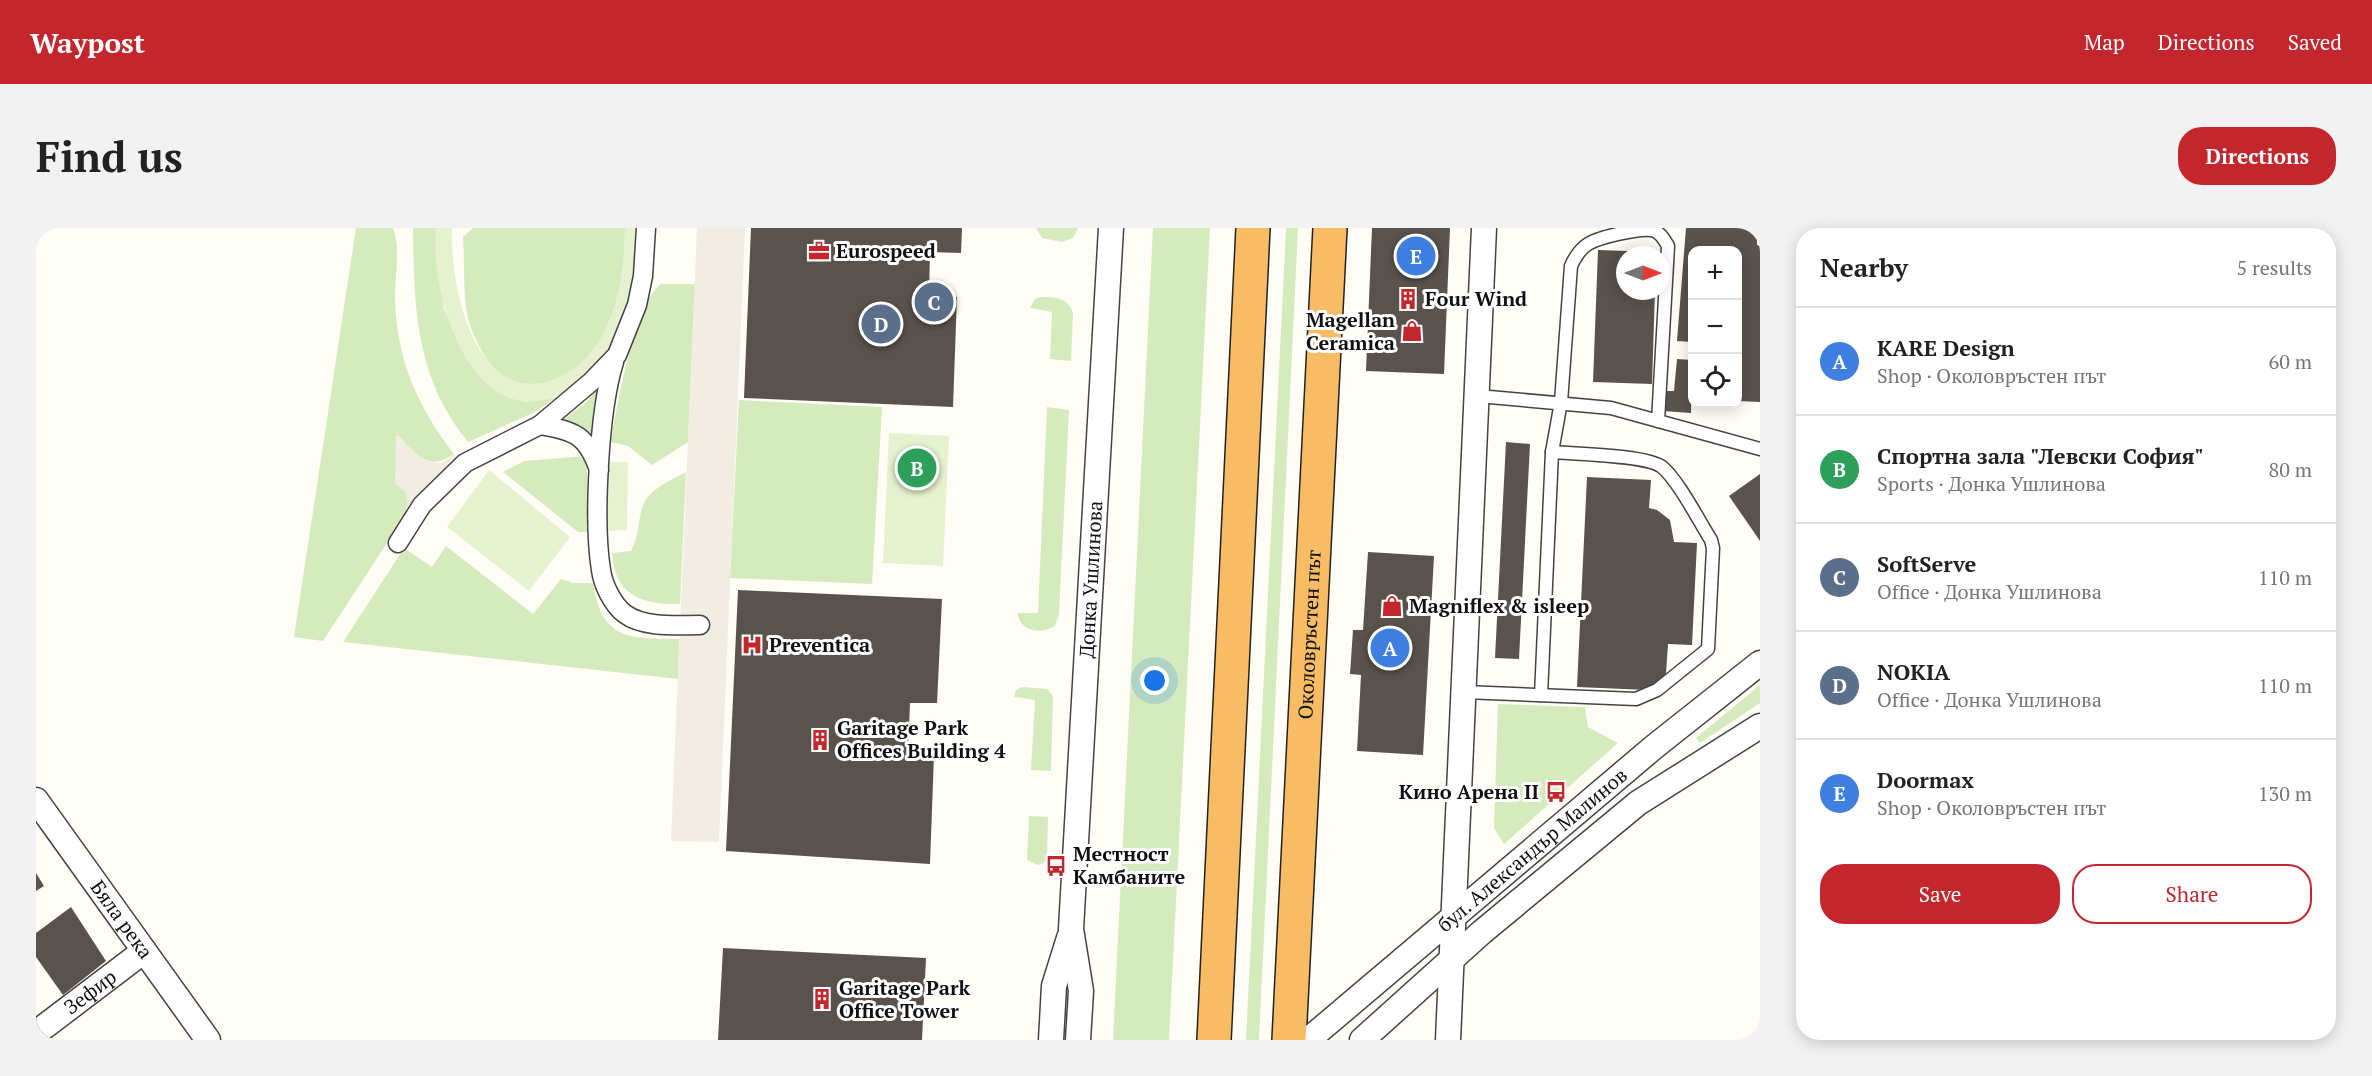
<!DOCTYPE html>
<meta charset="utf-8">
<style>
:root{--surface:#fff;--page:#f2f2f2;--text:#222;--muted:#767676;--line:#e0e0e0;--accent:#c4262e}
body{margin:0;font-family:"PT Serif",serif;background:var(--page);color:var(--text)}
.controls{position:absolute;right:18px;top:18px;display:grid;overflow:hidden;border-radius:12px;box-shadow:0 3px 15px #0003}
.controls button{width:54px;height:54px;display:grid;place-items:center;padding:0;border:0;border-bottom:2px solid var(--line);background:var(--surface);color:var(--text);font:30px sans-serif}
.compass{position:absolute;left:1580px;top:18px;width:54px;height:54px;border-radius:50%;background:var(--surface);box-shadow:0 3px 15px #0003;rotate:90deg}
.you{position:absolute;left:1119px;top:453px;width:21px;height:21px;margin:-15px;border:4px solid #fff;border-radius:50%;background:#1a73e8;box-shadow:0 0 0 9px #1a73e833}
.badge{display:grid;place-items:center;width:39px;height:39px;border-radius:50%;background:var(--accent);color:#fff;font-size:20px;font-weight:700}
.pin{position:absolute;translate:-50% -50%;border:3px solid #fff;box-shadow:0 2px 6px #0006}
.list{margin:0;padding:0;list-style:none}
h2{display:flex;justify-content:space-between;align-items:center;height:78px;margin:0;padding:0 24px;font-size:26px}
h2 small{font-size:20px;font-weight:400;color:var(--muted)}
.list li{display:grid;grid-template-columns:39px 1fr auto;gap:18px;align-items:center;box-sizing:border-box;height:108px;padding:0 24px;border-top:2px solid var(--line)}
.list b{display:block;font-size:22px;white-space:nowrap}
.list p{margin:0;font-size:20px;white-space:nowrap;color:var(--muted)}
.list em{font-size:20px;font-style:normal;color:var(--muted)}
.actions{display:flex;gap:12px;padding:18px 24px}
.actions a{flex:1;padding:14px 0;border:2px solid var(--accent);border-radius:24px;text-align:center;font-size:21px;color:var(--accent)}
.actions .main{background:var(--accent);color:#fff}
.icon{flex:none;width:33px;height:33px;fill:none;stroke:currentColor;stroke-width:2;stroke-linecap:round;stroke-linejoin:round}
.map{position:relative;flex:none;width:1724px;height:812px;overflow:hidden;border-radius:24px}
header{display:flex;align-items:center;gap:36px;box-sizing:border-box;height:84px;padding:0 30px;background:var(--accent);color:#fff}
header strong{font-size:28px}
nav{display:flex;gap:33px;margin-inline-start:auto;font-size:21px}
.intro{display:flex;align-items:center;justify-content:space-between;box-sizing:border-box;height:144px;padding:0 36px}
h1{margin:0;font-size:42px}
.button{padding:15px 27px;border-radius:24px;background:var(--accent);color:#fff;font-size:21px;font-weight:700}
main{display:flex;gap:36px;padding:0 36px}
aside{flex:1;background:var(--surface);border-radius:24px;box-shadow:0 3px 15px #0003}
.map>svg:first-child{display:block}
</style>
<header>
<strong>Waypost</strong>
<nav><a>Map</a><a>Directions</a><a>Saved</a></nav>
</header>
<div class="intro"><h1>Find us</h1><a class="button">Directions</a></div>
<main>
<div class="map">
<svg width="1724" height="812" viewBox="0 0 1724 812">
<rect width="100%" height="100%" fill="#fffdf5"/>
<!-- green -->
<g fill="#d5ebbd">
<path d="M 320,0 L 357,0 C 365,19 359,48 359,69 C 360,130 381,178 418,226 C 391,245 380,225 361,207 L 372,274 L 368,289 L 287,413 L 258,409 Z"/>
<path d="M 377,0 L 400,0 L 408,81 L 433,133 L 455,159 L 470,168 L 489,174 L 521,169 L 499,184 L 432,214 C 379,149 378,79 377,0 Z"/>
<path d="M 437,0 L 589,0 C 589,41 583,84 560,119 C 543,146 503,166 472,151 C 454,142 442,118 435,100 C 426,76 429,35 427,9 Z"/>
<path d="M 1000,0 L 1042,0 L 1037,10 L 1026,14 L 1006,10 Z"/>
<path d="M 1117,0 L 1174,0 L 1133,812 L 1077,812 Z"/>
<path d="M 1250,0 L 1262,0 L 1223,812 L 1210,812 Z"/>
<path d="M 625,56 L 659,56 L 652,214 L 616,237 L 592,218 L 575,214 C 580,182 599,74 625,56 Z"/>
<path d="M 1006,69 C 1020,69 1032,70 1037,85 L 1035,133 L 1014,131 L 1016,84 L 994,80 L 999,71 Z"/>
<path d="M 564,159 L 557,210 L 544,197 L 528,191 L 548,176 Z"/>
<path d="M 703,172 L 846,179 L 836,356 L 694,350 Z"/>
<path d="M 1011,179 L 1033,182 L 1023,386 L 1019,398 C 1006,407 982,403 982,385 L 1002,385 Z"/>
<path d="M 551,228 L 551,304 L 542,304 L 467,244 L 488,233 Z"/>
<path d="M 650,244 L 644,376 C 605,377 579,367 576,325 L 595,323 C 604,306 601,295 607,278 C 612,261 636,252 650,244 Z"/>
<path d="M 410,318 L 497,386 L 525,351 L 537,355 L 557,355 C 566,414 595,410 643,411 L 642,451 L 307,414 L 368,320 L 396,339 Z"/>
<path d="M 1724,457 L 1724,475 L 1664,515 L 1660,510 Z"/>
<path d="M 986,459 L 1011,461 L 1017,468 L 1015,543 L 995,542 L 999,472 L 978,469 L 980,462 Z"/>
<path d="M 1462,476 L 1549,479 L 1552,499 L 1582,515 L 1468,616 L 1458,600 Z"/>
<path d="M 993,588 L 1012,589 L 1011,630 L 1008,635 L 1002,637 L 991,632 Z"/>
</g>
<!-- pitch -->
<g fill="#e6f2cf">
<path d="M 400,0 L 416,0 C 415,46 427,122 470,149 C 481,157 501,157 514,153 C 576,130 589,60 589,0 L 603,0 C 599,46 595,86 572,127 C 563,143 540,160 523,167 C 434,205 393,64 400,0 Z"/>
<path d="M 853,205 L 913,208 L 907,338 L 847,335 Z"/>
<path d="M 572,234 L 592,234 L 591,302 L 570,303 Z"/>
<path d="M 453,242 L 534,309 L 493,363 L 411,299 Z"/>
</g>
<!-- plaza -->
<g fill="#f1ede2">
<path d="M 661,0 L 709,0 L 683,614 L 635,613 Z"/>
<path d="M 360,207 L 383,228 L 393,234 L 406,235 L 418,226 L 429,242 L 383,296 L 368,320 L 354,310 L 368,289 L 372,274 L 369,264 L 359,256 Z"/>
</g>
<!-- building -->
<g fill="#5a524d">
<path d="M 715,0 L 926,0 L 925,25 L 894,24 L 893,68 L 921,69 L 917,179 L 708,170 Z"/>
<path d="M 1336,0 L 1414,0 L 1408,146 L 1330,143 Z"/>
<path d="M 1650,0 L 1721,0 L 1721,17 L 1724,18 L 1724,174 L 1702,173 L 1702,22 L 1656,22 L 1656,114 L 1641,113 Z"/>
<path d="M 1562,22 L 1621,24 L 1621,27 L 1589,27 L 1589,63 L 1619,63 L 1616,156 L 1557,154 Z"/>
<path d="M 1641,131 L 1656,132 L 1655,185 L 1627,183 L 1628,163 L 1638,163 Z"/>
<path d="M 1470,214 L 1494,216 L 1483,431 L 1459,430 Z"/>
<path d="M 1724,246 L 1724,313 L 1693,268 Z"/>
<path d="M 1551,249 L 1615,252 L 1613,280 L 1621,282 L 1634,292 L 1638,314 L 1661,315 L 1656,417 L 1632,416 L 1630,446 L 1626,453 L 1612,462 L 1541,459 Z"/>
<path d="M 1332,324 L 1398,328 L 1387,527 L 1321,523 L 1325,447 L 1314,446 L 1317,402 L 1327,402 Z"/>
<path d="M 702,362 L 906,371 L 901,475 L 874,475 L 872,526 L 898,527 L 894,636 L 690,623 Z"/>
<path d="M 0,645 L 8,658 L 0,663 Z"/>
<path d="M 35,679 L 70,733 L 27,767 L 0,729 L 0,705 Z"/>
<path d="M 687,720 L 890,730 L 886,812 L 682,812 Z"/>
</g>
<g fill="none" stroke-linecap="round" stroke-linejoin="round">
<defs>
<g id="service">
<path d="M 1442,168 L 1575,180 L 1724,221"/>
<path d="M 1428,464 L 1600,471 L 1621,462 L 1672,421 L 1677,320 L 1675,312 C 1663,293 1642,252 1626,239 C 1611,227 1539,226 1516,224"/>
<path d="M 1505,467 L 1516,224 L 1525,174 L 1535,38 C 1539,29 1544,21 1552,16 C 1563,9 1603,0 1616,2 C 1624,4 1628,11 1632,18 L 1622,193"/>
</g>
<g id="pedestrian">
<path d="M 578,134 C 563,182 557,292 565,342 C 567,357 577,377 589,386 C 608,400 641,397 664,397"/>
<path d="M 504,197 C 539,203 551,207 563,242"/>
<path d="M 362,315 L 386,277 L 429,235 L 504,197 L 555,154 L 581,127 L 601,77 L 607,48 L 610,0"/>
</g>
<g id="minor">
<path id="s1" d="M 0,572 L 172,812"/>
<path id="s2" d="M 0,805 L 108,723"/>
<path d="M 1015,812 L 1018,758 L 1033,710"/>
<path id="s3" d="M 1042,812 L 1045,763 L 1035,701 L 1075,0"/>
<path id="s4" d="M 1272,812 L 1618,519 L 1724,435"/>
<path d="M 1326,812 L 1446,704 L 1602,575 L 1724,498"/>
<path d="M 1412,812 L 1448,0"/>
</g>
<g id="trunk">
<path d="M 1178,812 L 1217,0"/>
<path id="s5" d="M 1253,812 L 1294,0"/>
</g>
</defs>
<!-- service casing -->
<use href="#service" stroke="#444" stroke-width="15"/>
<!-- pedestrian casing -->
<use href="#pedestrian" stroke="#444" stroke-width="21"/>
<!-- minor casing -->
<use href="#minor" stroke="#444" stroke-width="27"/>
<!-- trunk casing -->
<use href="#trunk" stroke="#222" stroke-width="36"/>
<!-- service -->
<use href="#service" stroke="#fff" stroke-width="12"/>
<!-- pedestrian -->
<use href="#pedestrian" stroke="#fff" stroke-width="18"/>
<!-- minor -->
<use href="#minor" stroke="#fff" stroke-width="24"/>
<!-- trunk -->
<use href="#trunk" stroke="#f7bc64" stroke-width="33"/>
</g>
<!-- icons -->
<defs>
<symbol id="office-bare" viewBox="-9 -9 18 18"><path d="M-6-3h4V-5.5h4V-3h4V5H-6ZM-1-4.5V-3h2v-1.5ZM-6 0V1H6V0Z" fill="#c4262e" stroke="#fff" stroke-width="2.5" paint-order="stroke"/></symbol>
<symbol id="building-bare" viewBox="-9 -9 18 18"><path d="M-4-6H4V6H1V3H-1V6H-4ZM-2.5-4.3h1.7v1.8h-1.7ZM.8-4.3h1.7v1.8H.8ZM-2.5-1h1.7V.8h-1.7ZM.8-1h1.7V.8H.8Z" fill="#c4262e" stroke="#fff" stroke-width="2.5" paint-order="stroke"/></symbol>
<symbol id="shop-bare" viewBox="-9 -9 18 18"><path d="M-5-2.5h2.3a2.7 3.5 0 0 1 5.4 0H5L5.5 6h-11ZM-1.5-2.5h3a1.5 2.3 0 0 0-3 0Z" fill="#c4262e" stroke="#fff" stroke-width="2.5" paint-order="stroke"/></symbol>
<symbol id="hospital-bare" viewBox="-9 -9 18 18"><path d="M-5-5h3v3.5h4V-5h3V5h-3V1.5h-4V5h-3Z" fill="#c4262e" stroke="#fff" stroke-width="2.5" paint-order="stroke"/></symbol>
<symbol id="bus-bare" viewBox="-9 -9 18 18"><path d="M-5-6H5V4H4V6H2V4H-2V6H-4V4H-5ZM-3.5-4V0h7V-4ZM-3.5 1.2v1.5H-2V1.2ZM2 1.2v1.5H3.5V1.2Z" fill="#c4262e" stroke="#fff" stroke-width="2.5" paint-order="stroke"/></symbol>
</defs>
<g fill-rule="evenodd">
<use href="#office-bare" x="768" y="8" width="30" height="30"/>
<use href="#building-bare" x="1357" y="56" width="30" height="30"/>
<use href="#shop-bare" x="1361" y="88" width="30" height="30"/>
<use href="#shop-bare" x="1341" y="363" width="30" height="30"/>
<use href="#hospital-bare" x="701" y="402" width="30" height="30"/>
<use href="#building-bare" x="769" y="497" width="30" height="30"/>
<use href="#bus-bare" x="1505" y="549" width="30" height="30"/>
<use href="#bus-bare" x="1005" y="623" width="30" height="30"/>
<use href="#building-bare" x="771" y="756" width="30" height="30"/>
</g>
<g text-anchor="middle" stroke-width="6" stroke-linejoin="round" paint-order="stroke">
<!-- poi labels -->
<g font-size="20" font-weight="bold" fill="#111" stroke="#fff" text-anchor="start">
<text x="800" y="30">Eurospeed</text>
<text x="1389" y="78">Four Wind</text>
<text x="1359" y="99" text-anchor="end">Magellan<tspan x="1359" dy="23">Ceramica</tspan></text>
<text x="1373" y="385">Magniflex &amp; isleep</text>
<text x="733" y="424">Preventica</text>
<text x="801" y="507">Garitage Park<tspan x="801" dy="23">Offices Building 4</tspan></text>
<text x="1503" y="571" text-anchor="end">Кино Арена II</text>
<text x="1037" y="633">Местност<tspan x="1037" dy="23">Камбаните</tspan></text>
<text x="803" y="767">Garitage Park<tspan x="803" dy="23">Office Tower</tspan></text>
</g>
<!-- street labels -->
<g font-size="20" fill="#111" stroke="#fff">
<text dy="7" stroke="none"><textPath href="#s3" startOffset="462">Донка Ушлинова</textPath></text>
<text dy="7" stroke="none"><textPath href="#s5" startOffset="406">Околовръстен път</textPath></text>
<text dy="7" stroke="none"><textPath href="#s4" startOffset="294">бул. Александър Малинов</textPath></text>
<text dy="7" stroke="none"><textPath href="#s1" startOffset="147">Бяла река</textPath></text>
<text dy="7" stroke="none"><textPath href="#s2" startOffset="68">Зефир</textPath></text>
</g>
</g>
</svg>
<div class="controls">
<button>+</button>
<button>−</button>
<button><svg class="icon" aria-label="locate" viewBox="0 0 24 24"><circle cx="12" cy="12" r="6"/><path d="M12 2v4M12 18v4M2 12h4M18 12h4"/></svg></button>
</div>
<svg class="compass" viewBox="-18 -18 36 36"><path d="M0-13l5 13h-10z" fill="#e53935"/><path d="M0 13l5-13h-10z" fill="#767676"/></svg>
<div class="you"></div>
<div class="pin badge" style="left:1354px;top:420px;background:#3f7fe0">A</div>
<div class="pin badge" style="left:881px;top:240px;background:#2e9e5b">B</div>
<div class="pin badge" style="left:898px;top:74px;background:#5c6f8a">C</div>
<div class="pin badge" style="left:845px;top:96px;background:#5c6f8a">D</div>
<div class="pin badge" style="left:1380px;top:28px;background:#3f7fe0">E</div>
</div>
<aside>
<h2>Nearby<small>5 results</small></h2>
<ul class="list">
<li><span class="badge" style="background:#3f7fe0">A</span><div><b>KARE Design</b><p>Shop · Околовръстен път</p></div><em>60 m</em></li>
<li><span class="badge" style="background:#2e9e5b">B</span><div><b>Спортна зала &quot;Левски София&quot;</b><p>Sports · Донка Ушлинова</p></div><em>80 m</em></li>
<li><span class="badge" style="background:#5c6f8a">C</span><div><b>SoftServe</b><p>Office · Донка Ушлинова</p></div><em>110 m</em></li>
<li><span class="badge" style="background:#5c6f8a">D</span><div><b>NOKIA</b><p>Office · Донка Ушлинова</p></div><em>110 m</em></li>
<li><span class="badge" style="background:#3f7fe0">E</span><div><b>Doormax</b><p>Shop · Околовръстен път</p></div><em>130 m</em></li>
</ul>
<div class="actions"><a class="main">Save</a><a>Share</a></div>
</aside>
</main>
